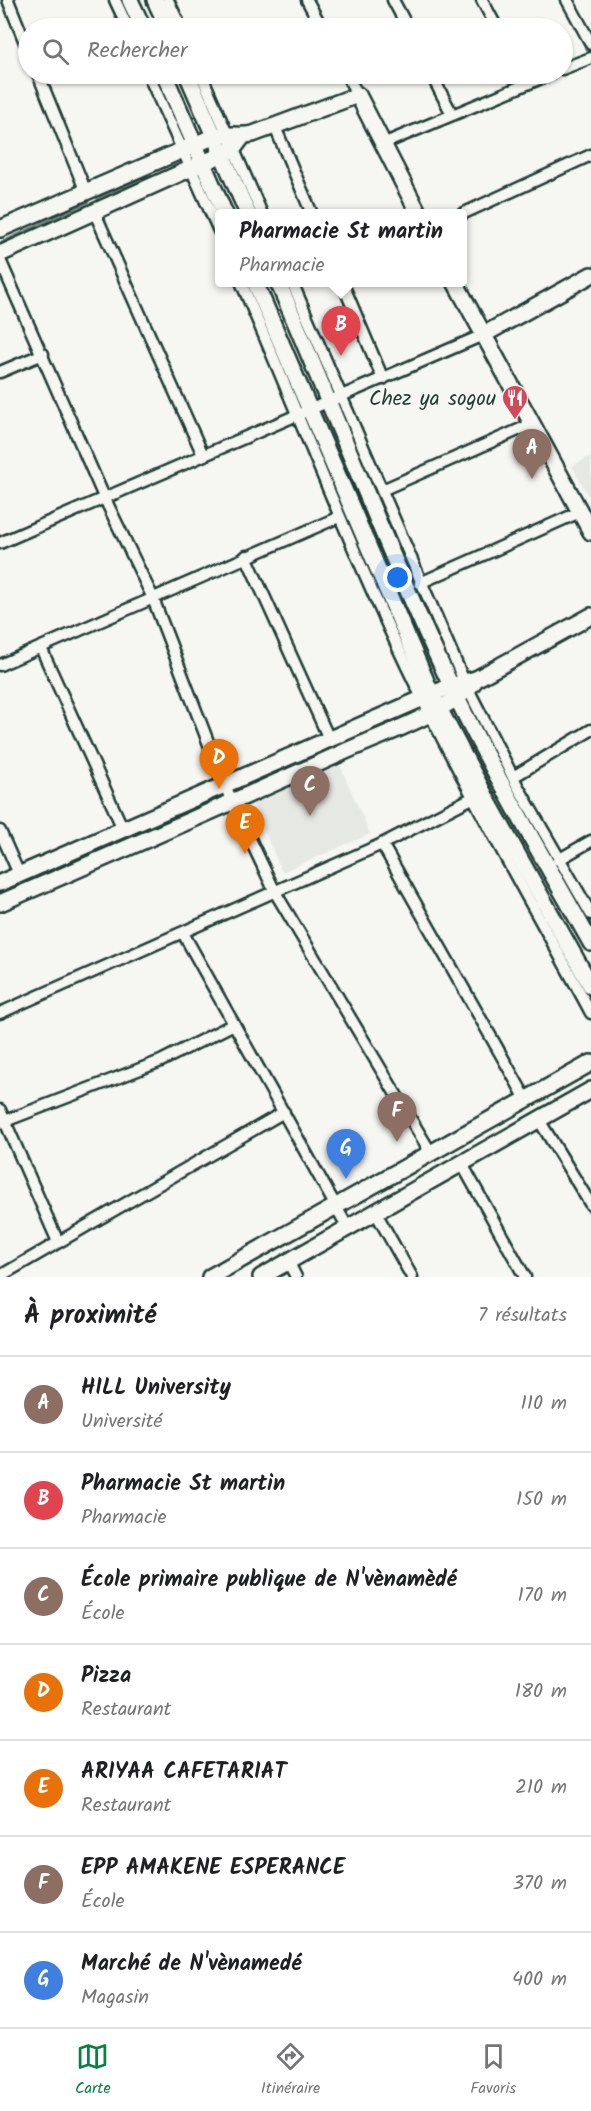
<!DOCTYPE html>
<html lang="fr">
<meta charset="utf-8">
<style>
:root{--surface:#fff;--page:#f6f6f6;--text:#202124;--muted:#757577;--line:#e0e0e0;--accent:#0b8043}
body{margin:0;font-family:Kalam,sans-serif;background:var(--page);color:var(--text)}
.you{position:absolute;left:398px;top:578px;width:21px;height:21px;margin:-15px;border:4px solid #fff;border-radius:50%;background:#1a73e8;box-shadow:0 0 0 9px #1a73e833}
.badge{display:grid;place-items:center;width:39px;height:39px;border-radius:50%;background:var(--accent);color:#fff;font-size:20px;font-weight:700}
.pin{position:absolute;translate:-50% -50px;filter:drop-shadow(0 2px 3px #0008)}
.pin::after{content:'';position:absolute;top:32px;width:21px;height:18px;background:inherit;clip-path:polygon(0 0,100% 0,50% 100%)}
.popup{position:absolute;left:215px;top:209px;width:252px;height:78px;box-sizing:border-box;display:grid;place-content:center;border-radius:6px;background:var(--surface);filter:drop-shadow(0 2px 4px #0005);font-size:20px;white-space:nowrap;color:var(--muted)}
.popup b{font-size:22px;color:var(--text)}
.popup::after{content:'';position:absolute;left:50%;top:100%;margin-left:-12px;border:12px solid transparent;border-top-color:var(--surface)}
.list{margin:0;padding:0;list-style:none}
h2{display:flex;justify-content:space-between;align-items:center;height:78px;margin:0;padding:0 24px;font-size:26px}
h2 small{font-size:20px;font-weight:400;color:var(--muted)}
.list li{display:grid;grid-template-columns:39px 1fr auto;gap:18px;align-items:center;box-sizing:border-box;height:96px;padding:0 24px;border-top:2px solid var(--line)}
.list b{display:block;font-size:22px;white-space:nowrap}
.list p{margin:0;font-size:20px;white-space:nowrap;color:var(--muted)}
.list em{font-size:20px;font-style:normal;color:var(--muted)}
.icon{flex:none;width:33px;height:33px;fill:none;stroke:currentColor;stroke-width:2;stroke-linecap:round;stroke-linejoin:round}
.map{position:relative;flex:none;width:591px;height:1277px;overflow:hidden}
.search{position:absolute;background:var(--surface);box-shadow:0 2px 4px #0004;left:18px;right:18px;top:18px;height:66px;display:flex;align-items:center;gap:15px;box-sizing:border-box;padding:0 21px;border-radius:33px;color:var(--muted);font-size:22px}
.sheet{height:750px;background:var(--surface)}
nav{display:flex;justify-content:space-around;align-items:center;box-sizing:border-box;height:84px;border-top:2px solid var(--line);background:var(--surface);font-size:16px;color:var(--muted)}
nav a{display:grid;justify-items:center;gap:3px}
nav .on{color:var(--accent)}
.map>svg:first-child{display:block}
</style>
<div class="map">
<svg width="591" height="1277" viewBox="0 0 591 1277">
<rect width="100%" height="100%" fill="#f6f6f2"/>
<filter id="ink" filterUnits="userSpaceOnUse"><feTurbulence type="fractalNoise" baseFrequency=".0167" numOctaves="2"/><feDisplacementMap in="SourceGraphic" scale="12" xChannelSelector="R" yChannelSelector="G"/><feConvolveMatrix kernelMatrix="1 2 1 2 8 2 1 2 1" color-interpolation-filters="sRGB"/></filter>
<g filter="url(#ink)">
<!-- built -->
<g fill="#e6e8e4">
<path d="M 591,456 L 591,501 L 572,466 Z"/>
<path d="M 338,761 L 370,834 L 282,872 L 251,799 Z"/>
</g>
<g fill="none" stroke-linecap="round" stroke-linejoin="round">
<!-- stream -->
<g stroke="#72847d" stroke-width="3">
<path d="M 97,198 L 151,175"/>
<path d="M 0,243 L 88,202"/>
<path d="M 243,787 L 399,720"/>
<path d="M 0,893 L 215,799"/>
</g>
<defs>
<g id="street">
<path d="M 8,0 L 28,50"/>
<path d="M 115,0 L 128,28"/>
<path d="M 168,0 L 181,28"/>
<path d="M 307,0 L 322,28"/>
<path d="M 393,0 L 408,28"/>
<path d="M 482,0 L 497,28"/>
<path d="M 567,0 L 591,44"/>
<path d="M 562,69 L 591,58"/>
<path d="M 38,74 L 86,192"/>
<path d="M 148,74 L 220,233"/>
<path d="M 201,74 L 262,214"/>
<path d="M 346,74 L 358,95"/>
<path d="M 431,74 L 452,114"/>
<path d="M 275,127 L 312,214"/>
<path d="M 385,143 L 551,74"/>
<path d="M 94,211 L 203,455"/>
<path d="M 462,214 L 591,155"/>
<path d="M 0,260 L 104,497 L 152,596 L 225,786 L 275,892 L 431,1153"/>
<path d="M 241,282 C 304,426 359,573 430,714 C 480,815 537,913 591,1013"/>
<path d="M 292,282 L 464,681 L 517,785 L 591,914"/>
<path d="M 342,282 L 383,379"/>
<path d="M 0,372 L 43,354"/>
<path d="M 382,490 L 532,424"/>
<path d="M 0,543 L 483,335"/>
<path d="M 246,556 L 330,741"/>
<path d="M 420,583 L 580,512"/>
<path d="M 41,648 L 123,829"/>
<path d="M 0,665 L 339,517"/>
<path d="M 513,777 L 591,730"/>
<path d="M 0,831 L 19,874"/>
<path d="M 382,844 L 526,1099"/>
<path d="M 558,860 L 591,841"/>
<path d="M 183,933 L 348,1228"/>
<path d="M 0,1013 L 382,844 L 474,797"/>
<path d="M 0,1110 L 58,1242"/>
<path d="M 539,1120 L 591,1205"/>
<path d="M 5,1121 L 161,1061 L 234,1024"/>
<path d="M 462,1164 L 525,1277"/>
<path d="M 376,1213 L 412,1277"/>
<path d="M 288,1261 L 296,1277"/>
<path d="M 0,1276 L 284,1112"/>
</g>
<g id="secondary">
<path d="M 130,0 L 143,28"/>
<path d="M 155,0 L 168,28"/>
<path d="M 164,74 L 225,214"/>
<path d="M 187,74 L 248,214"/>
<path d="M 0,229 L 215,136 C 228,133 240,137 253,134 L 358,95 L 419,214"/>
<path d="M 0,254 L 223,154 L 234,148 L 243,136"/>
<path d="M 255,282 L 432,695 L 490,805 L 591,986"/>
<path d="M 278,282 C 338,420 391,561 456,696 C 497,780 545,861 591,943"/>
<path d="M 455,282 L 591,532"/>
<path d="M 483,335 L 591,275"/>
<path d="M 0,883 L 451,686 L 476,679 L 591,616"/>
<path d="M 0,903 C 116,853 232,803 346,751 C 381,735 457,709 476,679"/>
<path d="M 210,1277 L 591,1063"/>
<path d="M 261,1277 L 591,1090"/>
</g>
</defs>
<!-- street casing -->
<use href="#street" stroke="#1f3d34" stroke-width="15"/>
<!-- secondary casing -->
<use href="#secondary" stroke="#1f3d34" stroke-width="20"/>
<!-- street -->
<use href="#street" stroke="#f6f6f2" stroke-width="10"/>
<!-- secondary -->
<use href="#secondary" stroke="#f6f6f2" stroke-width="15"/>
</g>
</g>
<!-- icons -->
<defs>
<symbol id="restaurant-pin" viewBox="-11 -11 22 30"><path d="M0 17L-7.5 6A9.5 9.5 0 1 1 7.5 6Z" fill="#d1495b" stroke="#f6f6f2"/><path d="M-5-6h1v4h1v-4h1v4h1v-4h1v5L-1.5 .5V6h-2V.5L-5-1ZM5-6V6H3V1.5H1.5Q1.5-4 5-6Z" fill="#fff"/></symbol>
</defs>
<g fill-rule="evenodd">
<use href="#restaurant-pin" x="500" y="383" width="30" height="40"/>
</g>
<g text-anchor="middle" stroke-width="5" stroke-linejoin="round" paint-order="stroke">
<!-- poi labels -->
<g font-size="21" fill="#1f3d34" stroke="#f6f6f2" text-anchor="end">
<text x="496" y="405">Chez ya sogou</text>
</g>
</g>
</svg>
<div class="you"></div>
<div class="pin badge" style="left:532px;top:479px;background:#8d6e63">A</div>
<div class="pin badge" style="left:341px;top:356px;background:#e0444e">B</div>
<div class="popup"><b>Pharmacie St martin</b>Pharmacie</div>
<div class="pin badge" style="left:310px;top:816px;background:#8d6e63">C</div>
<div class="pin badge" style="left:219px;top:789px;background:#e8710a">D</div>
<div class="pin badge" style="left:245px;top:854px;background:#e8710a">E</div>
<div class="pin badge" style="left:397px;top:1142px;background:#8d6e63">F</div>
<div class="pin badge" style="left:346px;top:1179px;background:#3f7fe0">G</div>
<div class="search"><svg class="icon" aria-label="search" viewBox="0 0 24 24"><circle cx="10" cy="10" r="6"/><path d="M15 15l6 6"/></svg>Rechercher</div>
</div>
<section class="sheet">
<h2>À proximité<small>7 résultats</small></h2>
<ul class="list">
<li><span class="badge" style="background:#8d6e63">A</span><div><b>HILL University</b><p>Université</p></div><em>110 m</em></li>
<li><span class="badge" style="background:#e0444e">B</span><div><b>Pharmacie St martin</b><p>Pharmacie</p></div><em>150 m</em></li>
<li><span class="badge" style="background:#8d6e63">C</span><div><b>École primaire publique de N'vènamèdé</b><p>École</p></div><em>170 m</em></li>
<li><span class="badge" style="background:#e8710a">D</span><div><b>Pizza</b><p>Restaurant</p></div><em>180 m</em></li>
<li><span class="badge" style="background:#e8710a">E</span><div><b>ARIYAA CAFETARIAT</b><p>Restaurant</p></div><em>210 m</em></li>
<li><span class="badge" style="background:#8d6e63">F</span><div><b>EPP AMAKENE ESPERANCE</b><p>École</p></div><em>370 m</em></li>
<li><span class="badge" style="background:#3f7fe0">G</span><div><b>Marché de N'vènamedé</b><p>Magasin</p></div><em>400 m</em></li>
</ul>
</section>
<nav>
<a class="on"><svg class="icon" aria-label="map" viewBox="0 0 24 24"><path d="M3 6l6-2 6 2 6-2v14l-6 2-6-2-6 2zM9 4v14M15 6v14"/></svg>Carte</a>
<a><svg class="icon" aria-label="directions" viewBox="0 0 24 24"><path d="M12 3l9 9-9 9-9-9zM9 14v-3h6M13 9l2 2-2 2"/></svg>Itinéraire</a>
<a><svg class="icon" aria-label="saved" viewBox="0 0 24 24"><path d="M7 4h10v16l-5-4-5 4z"/></svg>Favoris</a>
</nav>
